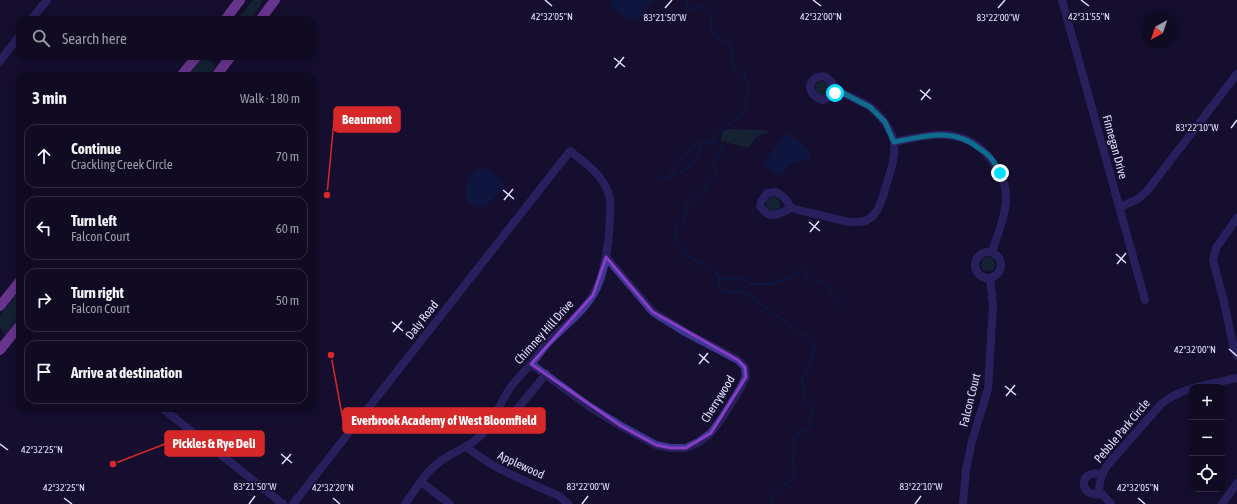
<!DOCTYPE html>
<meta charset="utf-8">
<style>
:root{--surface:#100b23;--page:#1e1930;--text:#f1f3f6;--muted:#9c9ba6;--line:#302b41}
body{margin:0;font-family:"Asap Condensed",sans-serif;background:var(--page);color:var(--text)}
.controls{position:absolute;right:12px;bottom:12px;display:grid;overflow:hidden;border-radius:8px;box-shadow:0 2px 10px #0003}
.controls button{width:36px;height:36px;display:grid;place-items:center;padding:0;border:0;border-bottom:1px solid var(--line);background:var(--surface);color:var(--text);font:20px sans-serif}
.compass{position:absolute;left:1141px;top:12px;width:36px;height:36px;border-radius:50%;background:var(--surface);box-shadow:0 2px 10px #0003;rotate:220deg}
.stop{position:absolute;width:12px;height:12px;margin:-9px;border:3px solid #0adeff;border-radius:50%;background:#fff}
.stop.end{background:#0adeff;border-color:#fff;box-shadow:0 1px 4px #0008}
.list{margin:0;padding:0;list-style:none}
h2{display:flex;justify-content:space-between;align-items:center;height:52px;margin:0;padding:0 16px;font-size:17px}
h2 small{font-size:13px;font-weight:400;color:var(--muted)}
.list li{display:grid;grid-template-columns:26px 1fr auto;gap:12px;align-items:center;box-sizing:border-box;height:64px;margin:0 8px 8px;padding:0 8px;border:1px solid var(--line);border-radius:12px}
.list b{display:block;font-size:15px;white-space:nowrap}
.list p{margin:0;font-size:13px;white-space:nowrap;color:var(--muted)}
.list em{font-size:13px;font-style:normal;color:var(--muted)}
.icon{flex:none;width:22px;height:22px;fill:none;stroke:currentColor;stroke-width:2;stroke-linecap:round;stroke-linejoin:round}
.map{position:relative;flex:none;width:1237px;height:504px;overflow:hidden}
.search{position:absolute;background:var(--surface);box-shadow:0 2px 10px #0003;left:16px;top:16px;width:300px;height:44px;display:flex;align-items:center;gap:10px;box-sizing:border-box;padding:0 14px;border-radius:12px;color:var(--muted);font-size:15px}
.panel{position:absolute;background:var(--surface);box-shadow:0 2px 10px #0003;left:16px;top:72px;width:300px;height:340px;border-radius:12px}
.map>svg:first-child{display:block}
</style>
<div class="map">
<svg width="1237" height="504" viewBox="0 0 1237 504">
<rect width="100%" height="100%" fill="#160f2f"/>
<!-- green -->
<g fill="#123a3a">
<path d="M 253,0 L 263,0 L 252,20 L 237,20 Z"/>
<path d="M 204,56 L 207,56 L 212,63 L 216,66 L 208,76 L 188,76 Z"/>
<circle cx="822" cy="88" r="7"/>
<path d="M 726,129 L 764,130 L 768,132 L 768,134 C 758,132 753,140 749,148 L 721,141 L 722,133 Z"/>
<circle cx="773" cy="204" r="7"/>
<circle cx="988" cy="264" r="7"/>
<path d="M 20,290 L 20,315 L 5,335 L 0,327 L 0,316 Z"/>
</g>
<!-- water -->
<g fill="#061f52">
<path d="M 611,0 L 654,0 L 638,18 L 630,20 L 612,7 Z"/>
<path d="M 786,133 C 792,137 822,153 805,160 C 801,163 794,161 790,164 C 788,166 786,170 784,172 C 782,173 780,173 778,175 L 763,164 Z"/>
<path d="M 487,168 L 499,178 L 505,186 L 486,206 L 471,205 L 466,198 L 467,183 L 475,170 Z"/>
</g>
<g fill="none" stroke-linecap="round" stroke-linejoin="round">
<!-- stream -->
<g stroke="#061f52" stroke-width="2">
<path d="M 687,0 L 687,6 L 690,10 C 696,7 700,6 706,7 C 711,14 714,20 710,27 L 713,33 L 718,38 L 726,41 L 730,45 L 734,52 L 732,59 L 734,67 L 736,70 L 744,74 L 748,88 L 747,93 L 745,99 L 746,109 L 743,114 L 713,137 L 713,140 L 721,146 C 723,151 721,153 718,157 L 713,157 L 716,174 L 714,178 L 706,183 L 705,189 L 700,192 L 688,203 L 684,218 L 681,224 L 676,228 L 675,235 L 677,242 L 682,247 L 687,256 L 709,267 L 718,275 L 719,278 C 728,281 735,277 742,279 C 746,279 746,283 750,284 L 770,284 L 777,282 L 794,276 L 801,269 C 807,270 804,275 807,279 C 815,280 824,282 830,290 C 835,296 838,303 846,305"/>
<path d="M 670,176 C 677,164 684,149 698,144 C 702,143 707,144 711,142 L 713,140"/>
<path d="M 659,180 L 684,171 L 697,157 L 701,144"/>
<path d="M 719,278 L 719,286 L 722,290 L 728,292 L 739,291 L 750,295 L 762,305 L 797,330 L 810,340 L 815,347 L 815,351 L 802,379 L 803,387 L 805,394 L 804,400 L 810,405 L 813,409 L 809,427 L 806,430 L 799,432 L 793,439 L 795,447 L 792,460 L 795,476 C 785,488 774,486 771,504"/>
</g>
<!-- minor -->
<g stroke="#3d3693" stroke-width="8">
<path d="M 1062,0 L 1145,300"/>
<path d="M 31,20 L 47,0"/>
<path d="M 0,61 L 20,35"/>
<path d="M 894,142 C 924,136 954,127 980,148 C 986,153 990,157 994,164 C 1002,175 1007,187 1006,201 C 1005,219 997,235 992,252"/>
<path d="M 1120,207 L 1138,199 L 1147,191 L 1237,74"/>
<path d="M 791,208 C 779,214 770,221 760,206 L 761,202 L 767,193 L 776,192 C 780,194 784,197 787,201 C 789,204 790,207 793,208 C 802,212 818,214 828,217 C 838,219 848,223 858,222 C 878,222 883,197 887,182 C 891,170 896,155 894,143 C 892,130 880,114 869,106 C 859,100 849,97 839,91 C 832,86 829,73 818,77 C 805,82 809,97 823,100 L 839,91"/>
<path d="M 1237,218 L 1216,248 L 1213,260 L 1224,302 L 1234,349 L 1237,356"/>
<circle cx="988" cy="265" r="13"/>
<path d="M 531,364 L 590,407 L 621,426 L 656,445 L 671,448 L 686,448 L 699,442 L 711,433 L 722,418 L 740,389 L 746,377 L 745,367 L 738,360 L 685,332 L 653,312 L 606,257"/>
<path d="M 1197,387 L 1237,378"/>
<path d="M 162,408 L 283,504"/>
<path d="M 518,408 L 546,374"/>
<path d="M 466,446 C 493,470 527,481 559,496 L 568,504"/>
<path d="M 421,482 L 450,504"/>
<path d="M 1102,494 C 1078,499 1077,468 1102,474"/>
<path d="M 293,504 L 570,151 C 586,163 603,175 609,195 C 611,200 610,205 610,210 C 610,235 606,274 593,295 C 581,315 560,329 545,346 C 542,350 539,354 536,358 C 528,368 518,377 510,388 C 500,402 495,420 482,434 C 472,446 455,451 442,460 C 426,471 416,489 405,504"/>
<path d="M 963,504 L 966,470 L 972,441 L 988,389 L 993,305 L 990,278"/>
<path d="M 1111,504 L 1099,491 C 1099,482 1101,476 1106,467 L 1161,404 C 1171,396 1180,392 1192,388"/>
<path d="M 1222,504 L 1237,483"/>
</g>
<!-- major -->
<g stroke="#cb65ff" stroke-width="10">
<path d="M 225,20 L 240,0"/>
<path d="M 260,20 L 275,0"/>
<path d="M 181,76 L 197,56"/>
<path d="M 216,76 L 231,56"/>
<path d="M 0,306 L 20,281"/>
<path d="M 0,350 L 20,325"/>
</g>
</g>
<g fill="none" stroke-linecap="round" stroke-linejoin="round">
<!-- route -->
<path stroke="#0adeff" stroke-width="5" d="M 835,93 L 839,91 L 870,107 L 885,122 L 894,142 C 925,136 954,127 980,149 C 984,151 987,154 990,157 C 994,161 997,167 1000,173"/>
</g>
<!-- marked area -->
<path d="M0 0H1237V504H0ZM 606,257 L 653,312 L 738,360 L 745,367 L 746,377 L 711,433 L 686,448 L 671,448 L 656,445 L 621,426 L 531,364 L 593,295 Z" fill="#160f2f" fill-opacity=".55" fill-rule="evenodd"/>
<path fill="none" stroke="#853ec5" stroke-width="3" stroke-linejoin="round" d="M 606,257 L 653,312 L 738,360 L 745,367 L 746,377 L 711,433 L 686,448 L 671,448 L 656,445 L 621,426 L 531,364 L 593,295 Z"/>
<!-- ticks -->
<path fill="none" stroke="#e3deff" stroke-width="1.5" d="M 545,0 L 552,6M 813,0 L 821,6M 1081,0 L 1089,6M 665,8 L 672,0M 998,8 L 1005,0M 614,58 L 625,67M 615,68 L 624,57M 920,90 L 931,99M 921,100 L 930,89M 1231,128 L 1237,120M 503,190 L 514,199M 504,200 L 513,189M 809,222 L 820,231M 810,232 L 819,221M 1116,254 L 1126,263M 1117,264 L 1126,253M 392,322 L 403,331M 393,332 L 402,321M 1229,349 L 1237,356M 699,354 L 709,363M 699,364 L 708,353M 1005,386 L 1016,395M 1006,396 L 1015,385M 0,444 L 8,450M 281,454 L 292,463M 282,464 L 291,454M 64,498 L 72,504M 333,498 L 340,504M 1138,498 L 1145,504M 249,504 L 255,496M 582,504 L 588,496M 915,504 L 921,496"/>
<g text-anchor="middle" stroke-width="3.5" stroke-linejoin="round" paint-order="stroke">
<!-- street labels -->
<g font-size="12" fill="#e3deff" stroke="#160f2f">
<text transform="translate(1115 147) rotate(75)" y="4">Finnegan Drive</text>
<text transform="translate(422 320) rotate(-52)" y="4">Daly Road</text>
<text transform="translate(544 332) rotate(-48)" y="4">Chimney Hill Drive</text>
<text transform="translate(718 399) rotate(-58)" y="4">Cherrywood</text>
<text transform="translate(970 400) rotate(-76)" y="4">Falcon Court</text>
<text transform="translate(1122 431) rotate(-50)" y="4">Pebble Park Circle</text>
<text transform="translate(521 465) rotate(25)" y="4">Applewood</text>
</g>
</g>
<g font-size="10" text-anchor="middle" fill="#e3deff" stroke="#160f2f" stroke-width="3.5" stroke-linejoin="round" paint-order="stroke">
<text x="552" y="20">42°32'05"N</text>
<text x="821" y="20">42°32'00"N</text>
<text x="1089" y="20">42°31'55"N</text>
<text x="665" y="21">83°21'50"W</text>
<text x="998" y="21">83°22'00"W</text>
<text x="1197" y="131">83°22'10"W</text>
<text x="1195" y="353">42°32'00"N</text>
<text x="42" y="453">42°32'25"N</text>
<text x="255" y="490">83°21'50"W</text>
<text x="588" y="490">83°22'00"W</text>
<text x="921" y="490">83°22'10"W</text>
<text x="64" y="491">42°32'25"N</text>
<text x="333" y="491">42°32'20"N</text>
<text x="1138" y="491">42°32'05"N</text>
</g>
<!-- callouts -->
<path fill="none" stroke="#d62828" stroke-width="1.5" d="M327 195L334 120M331 355L343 420M113 464L165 444"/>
<g fill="#d62828" stroke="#160f2f" stroke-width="1.5">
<circle cx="327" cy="195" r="4"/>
<circle cx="331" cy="355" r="4"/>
<circle cx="113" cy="464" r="4"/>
</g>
<g fill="#d62828" stroke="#d62828" stroke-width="1.5">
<rect x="334" y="107" width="66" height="25" rx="4"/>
<rect x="343" y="408" width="202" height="25" rx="4"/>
<rect x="165" y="431" width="99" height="25" rx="4"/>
</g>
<g font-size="13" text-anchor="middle" font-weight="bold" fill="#fff">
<text x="367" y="124">Beaumont</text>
<text x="444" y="425">Everbrook Academy of West Bloomfield</text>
<text x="214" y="448">Pickles &amp; Rye Deli</text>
</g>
</svg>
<div class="controls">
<button>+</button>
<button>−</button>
<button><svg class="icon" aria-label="locate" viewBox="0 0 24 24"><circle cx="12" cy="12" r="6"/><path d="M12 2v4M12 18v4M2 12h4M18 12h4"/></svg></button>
</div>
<svg class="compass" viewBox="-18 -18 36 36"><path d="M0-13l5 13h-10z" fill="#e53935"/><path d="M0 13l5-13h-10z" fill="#9c9ba6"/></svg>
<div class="stop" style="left:835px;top:93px"></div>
<div class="stop end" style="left:1000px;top:173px"></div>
<div class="search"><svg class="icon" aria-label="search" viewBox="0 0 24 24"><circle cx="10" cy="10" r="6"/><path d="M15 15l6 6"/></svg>Search here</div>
<section class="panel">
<h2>3 min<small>Walk · 180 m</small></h2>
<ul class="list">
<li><svg class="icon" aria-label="ahead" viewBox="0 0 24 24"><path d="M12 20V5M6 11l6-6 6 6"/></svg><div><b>Continue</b><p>Crackling Creek Circle</p></div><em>70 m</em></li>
<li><svg class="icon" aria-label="left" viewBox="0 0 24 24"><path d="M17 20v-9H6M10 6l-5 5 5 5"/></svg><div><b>Turn left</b><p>Falcon Court</p></div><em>60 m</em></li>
<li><svg class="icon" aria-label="right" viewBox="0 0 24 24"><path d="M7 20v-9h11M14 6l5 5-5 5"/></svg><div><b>Turn right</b><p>Falcon Court</p></div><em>50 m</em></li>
<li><svg class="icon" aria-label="arrive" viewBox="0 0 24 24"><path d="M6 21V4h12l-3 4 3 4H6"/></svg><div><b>Arrive at destination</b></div></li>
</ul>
</section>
</div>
